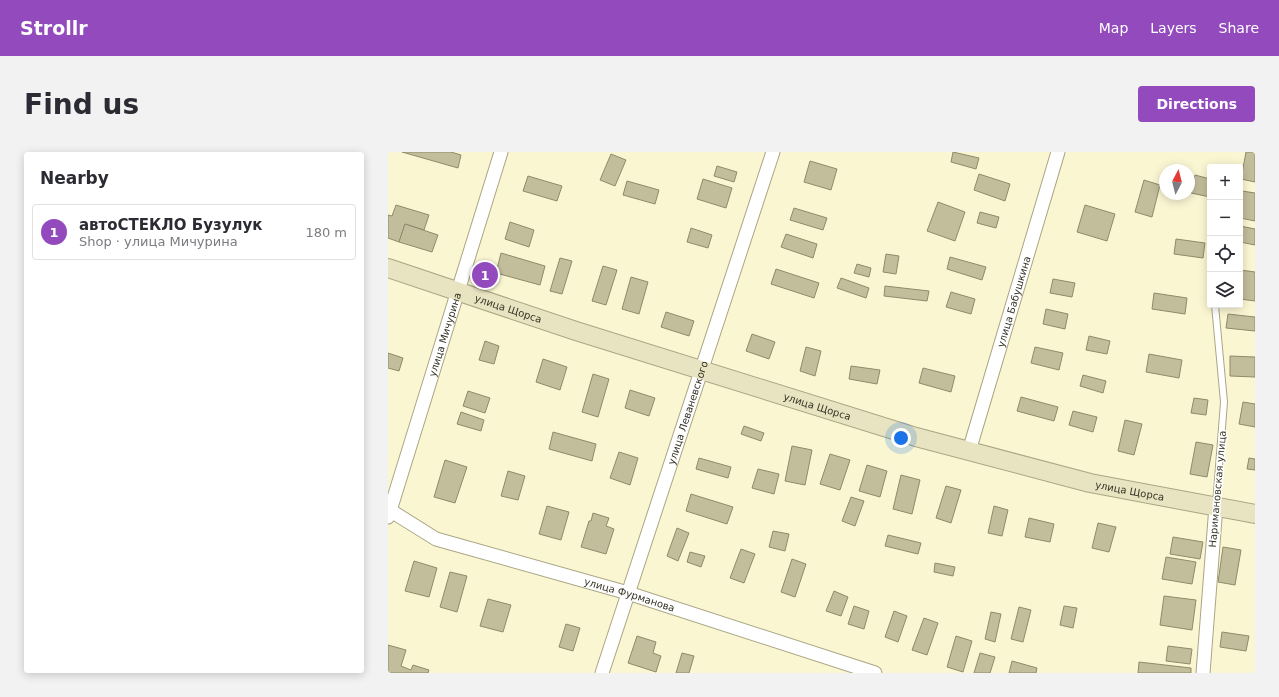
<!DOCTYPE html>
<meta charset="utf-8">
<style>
:root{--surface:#fff;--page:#f2f2f3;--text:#2b2b33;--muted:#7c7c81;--line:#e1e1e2;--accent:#924abd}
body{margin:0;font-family:"DejaVu Sans",sans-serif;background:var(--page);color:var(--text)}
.controls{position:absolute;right:12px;top:12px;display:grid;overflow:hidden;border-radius:4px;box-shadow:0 2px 10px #0003}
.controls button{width:36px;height:36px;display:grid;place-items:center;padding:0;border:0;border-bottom:1px solid var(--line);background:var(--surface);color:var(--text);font:20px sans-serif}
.compass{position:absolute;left:771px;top:12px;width:36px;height:36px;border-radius:50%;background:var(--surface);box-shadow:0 2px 10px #0003;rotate:7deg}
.you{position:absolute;left:513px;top:286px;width:14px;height:14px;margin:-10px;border:3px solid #fff;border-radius:50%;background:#1a73e8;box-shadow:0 0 0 6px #1a73e833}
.badge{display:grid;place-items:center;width:26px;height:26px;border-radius:50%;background:var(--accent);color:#fff;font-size:13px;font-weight:700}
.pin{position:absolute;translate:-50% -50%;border:2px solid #fff;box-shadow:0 1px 4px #0006}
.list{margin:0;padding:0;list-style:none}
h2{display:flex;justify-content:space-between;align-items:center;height:52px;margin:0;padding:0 16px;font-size:17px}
h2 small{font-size:13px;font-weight:400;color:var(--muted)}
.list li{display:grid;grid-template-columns:26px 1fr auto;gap:12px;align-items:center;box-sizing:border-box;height:56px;margin:0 8px 8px;padding:0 8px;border:1px solid var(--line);border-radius:4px}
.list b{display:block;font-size:15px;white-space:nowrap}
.list p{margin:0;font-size:13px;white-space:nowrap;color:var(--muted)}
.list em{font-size:13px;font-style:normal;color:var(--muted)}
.icon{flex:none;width:22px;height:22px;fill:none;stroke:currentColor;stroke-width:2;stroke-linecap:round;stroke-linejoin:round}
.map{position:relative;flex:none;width:867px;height:521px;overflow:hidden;border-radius:4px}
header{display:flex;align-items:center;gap:24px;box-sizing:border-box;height:56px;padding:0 20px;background:var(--accent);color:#fff}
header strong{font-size:19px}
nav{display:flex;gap:22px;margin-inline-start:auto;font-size:14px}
.intro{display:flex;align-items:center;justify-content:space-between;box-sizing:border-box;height:96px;padding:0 24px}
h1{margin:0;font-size:28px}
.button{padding:10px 18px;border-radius:4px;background:var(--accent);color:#fff;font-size:14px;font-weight:700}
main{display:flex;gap:24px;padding:0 24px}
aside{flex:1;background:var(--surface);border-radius:4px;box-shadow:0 2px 10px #0003}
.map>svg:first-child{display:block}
</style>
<header>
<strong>Strollr</strong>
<nav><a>Map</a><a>Layers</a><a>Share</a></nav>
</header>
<div class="intro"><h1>Find us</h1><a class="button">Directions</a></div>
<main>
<aside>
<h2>Nearby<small></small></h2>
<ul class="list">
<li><span class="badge">1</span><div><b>автоСТЕКЛО Бузулук</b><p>Shop · улица Мичурина</p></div><em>180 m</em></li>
</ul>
</aside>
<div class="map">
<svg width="867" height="521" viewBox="0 0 867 521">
<rect width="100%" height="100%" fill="#fbf6d2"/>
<!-- building -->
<g fill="#c2bd9b" stroke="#8f8a69">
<path d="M 14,0 L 63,0 L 73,3 L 70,16 Z"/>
<path d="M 565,0 L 591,6 L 588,17 L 563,10 Z"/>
<path d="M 858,0 L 867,0 L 867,30 L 853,27 Z"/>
<path d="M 223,2 L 238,8 L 227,34 L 212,28 Z"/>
<path d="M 422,9 L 449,17 L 443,38 L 416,30 Z"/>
<path d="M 329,14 L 349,20 L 346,30 L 326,24 Z"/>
<path d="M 591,22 L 622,32 L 617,49 L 586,38 Z"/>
<path d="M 807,23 L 822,27 L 822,45 L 803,41 Z"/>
<path d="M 140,24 L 174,34 L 169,49 L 135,39 Z"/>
<path d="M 315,27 L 344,36 L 338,56 L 309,47 Z"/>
<path d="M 756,28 L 772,33 L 764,65 L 747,60 Z"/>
<path d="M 239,29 L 271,38 L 267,52 L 235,43 Z"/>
<path d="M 854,39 L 867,41 L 867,69 L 852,66 Z"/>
<path d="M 550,50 L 577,60 L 567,89 L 539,79 Z"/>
<path d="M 8,53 L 41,63 L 36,78 L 17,72 L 11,90 L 0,86 L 0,63 L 4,64 Z"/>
<path d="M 697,53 L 727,62 L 719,89 L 689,80 Z"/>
<path d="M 406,56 L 439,66 L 435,78 L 402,68 Z"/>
<path d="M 592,60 L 611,65 L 608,76 L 589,71 Z"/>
<path d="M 122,70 L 146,78 L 141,95 L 117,87 Z"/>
<path d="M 17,72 L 50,83 L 44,100 L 11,90 Z"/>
<path d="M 852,74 L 867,77 L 867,93 L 852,90 Z"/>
<path d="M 303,76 L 324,83 L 320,96 L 299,90 Z"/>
<path d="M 398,82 L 429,92 L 425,106 L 393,95 Z"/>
<path d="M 788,87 L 817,91 L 815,106 L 786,102 Z"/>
<path d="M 113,101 L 157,114 L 152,133 L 108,121 Z"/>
<path d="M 498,102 L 511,104 L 508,122 L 495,120 Z"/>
<path d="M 562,105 L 598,115 L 594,128 L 559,117 Z"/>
<path d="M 172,106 L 184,109 L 174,142 L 162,139 Z"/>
<path d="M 469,112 L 483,116 L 481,125 L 466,121 Z"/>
<path d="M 215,114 L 229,118 L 218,153 L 204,149 Z"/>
<path d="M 388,117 L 431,131 L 426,146 L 383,132 Z"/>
<path d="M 852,118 L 867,120 L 867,149 L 852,147 Z"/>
<path d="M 243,125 L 260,130 L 251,162 L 234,157 Z"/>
<path d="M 453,126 L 481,136 L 478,146 L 449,136 Z"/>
<path d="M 665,127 L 687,131 L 684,145 L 662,141 Z"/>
<path d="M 497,134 L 541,139 L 539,149 L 496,144 Z"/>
<path d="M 563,140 L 587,147 L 583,162 L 558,155 Z"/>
<path d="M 766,141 L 799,146 L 797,162 L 764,157 Z"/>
<path d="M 658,157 L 680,162 L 677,177 L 655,172 Z"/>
<path d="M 278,160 L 306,169 L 301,184 L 273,175 Z"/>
<path d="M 840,162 L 867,165 L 867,179 L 838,176 Z"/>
<path d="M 364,182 L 387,190 L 381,207 L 358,199 Z"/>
<path d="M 701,184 L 722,189 L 719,202 L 698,198 Z"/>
<path d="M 97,189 L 111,194 L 106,212 L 91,208 Z"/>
<path d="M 418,195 L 433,199 L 427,224 L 412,219 Z"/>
<path d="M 647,195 L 675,201 L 671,218 L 643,211 Z"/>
<path d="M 0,201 L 15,206 L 11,219 L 0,216 Z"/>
<path d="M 761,202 L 794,208 L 791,226 L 758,220 Z"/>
<path d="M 842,204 L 867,205 L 867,225 L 842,224 Z"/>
<path d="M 155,207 L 179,215 L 172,238 L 148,230 Z"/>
<path d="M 463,214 L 492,218 L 489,232 L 461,227 Z"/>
<path d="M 535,216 L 567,224 L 563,240 L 531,231 Z"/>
<path d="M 205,222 L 221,227 L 210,265 L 194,260 Z"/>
<path d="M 695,223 L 718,229 L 715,241 L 692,234 Z"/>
<path d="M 242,238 L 267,246 L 261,264 L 237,256 Z"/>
<path d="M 80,239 L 102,246 L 97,261 L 75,254 Z"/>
<path d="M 633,245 L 670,255 L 666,269 L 629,259 Z"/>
<path d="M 806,246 L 820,248 L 818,263 L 803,261 Z"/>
<path d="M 855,250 L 867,252 L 867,275 L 851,272 Z"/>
<path d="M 685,259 L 709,265 L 705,280 L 681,273 Z"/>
<path d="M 73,260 L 96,268 L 93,279 L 69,272 Z"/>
<path d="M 737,268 L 754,272 L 746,303 L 730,299 Z"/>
<path d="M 356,274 L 376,281 L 373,289 L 353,282 Z"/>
<path d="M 165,280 L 208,292 L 204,309 L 161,297 Z"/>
<path d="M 808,290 L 825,293 L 819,325 L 802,322 Z"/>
<path d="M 404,294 L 424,298 L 417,333 L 397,329 Z"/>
<path d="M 231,300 L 250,306 L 242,333 L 222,326 Z"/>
<path d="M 442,302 L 462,308 L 452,338 L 432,332 Z"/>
<path d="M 311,306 L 343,315 L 340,326 L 308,317 Z"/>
<path d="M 861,306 L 867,307 L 867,318 L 859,317 Z"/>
<path d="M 57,308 L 79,315 L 67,351 L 46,345 Z"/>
<path d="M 479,313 L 499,319 L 492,345 L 471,339 Z"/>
<path d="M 370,317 L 391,322 L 386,342 L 364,336 Z"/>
<path d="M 120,319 L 137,324 L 130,348 L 113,344 Z"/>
<path d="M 513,323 L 532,328 L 524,362 L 505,357 Z"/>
<path d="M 558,334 L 573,338 L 563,371 L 548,366 Z"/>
<path d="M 303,342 L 345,355 L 339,372 L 298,359 Z"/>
<path d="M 463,345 L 476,349 L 467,374 L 454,369 Z"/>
<path d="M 159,354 L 181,360 L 173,388 L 151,382 Z"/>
<path d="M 606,354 L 620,358 L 614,384 L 600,381 Z"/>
<path d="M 205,361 L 221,366 L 218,374 L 226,377 L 218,402 L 193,395 L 201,369 L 203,369 Z"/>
<path d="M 641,366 L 666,372 L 662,390 L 637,385 Z"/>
<path d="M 710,371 L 728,375 L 721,400 L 704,396 Z"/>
<path d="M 289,376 L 301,381 L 290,409 L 279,404 Z"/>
<path d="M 385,379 L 401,382 L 397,399 L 381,395 Z"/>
<path d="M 500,383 L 533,391 L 530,402 L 497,394 Z"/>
<path d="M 785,385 L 815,390 L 812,407 L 782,402 Z"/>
<path d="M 835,395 L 853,398 L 847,433 L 830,430 Z"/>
<path d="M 353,397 L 367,402 L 356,431 L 342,426 Z"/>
<path d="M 302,400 L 317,404 L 313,415 L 299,410 Z"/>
<path d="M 778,405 L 808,410 L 804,432 L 774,427 Z"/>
<path d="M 404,407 L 418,412 L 407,445 L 393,440 Z"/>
<path d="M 26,409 L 49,416 L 41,445 L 17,439 Z"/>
<path d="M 547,411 L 567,415 L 565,424 L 546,420 Z"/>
<path d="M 62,420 L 79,424 L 69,460 L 52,455 Z"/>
<path d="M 446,439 L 460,445 L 453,464 L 438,459 Z"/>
<path d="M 776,444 L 808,448 L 804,478 L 772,473 Z"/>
<path d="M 100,447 L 123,453 L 115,480 L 92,474 Z"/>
<path d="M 466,454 L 481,459 L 476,477 L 460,472 Z"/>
<path d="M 676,454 L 689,456 L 685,476 L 672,473 Z"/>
<path d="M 631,455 L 643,458 L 635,490 L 623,487 Z"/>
<path d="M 506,459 L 519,464 L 510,490 L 497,485 Z"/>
<path d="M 603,460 L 613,462 L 607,490 L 597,487 Z"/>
<path d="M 536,466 L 550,471 L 539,503 L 524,498 Z"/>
<path d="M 178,472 L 192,476 L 185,499 L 171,495 Z"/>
<path d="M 834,480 L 861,484 L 858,499 L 832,495 Z"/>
<path d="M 249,484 L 268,490 L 265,501 L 273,504 L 268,520 L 240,511 Z"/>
<path d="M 568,484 L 584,489 L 575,520 L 559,515 Z"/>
<path d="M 0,493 L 18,498 L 13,514 L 23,518 L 25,513 L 41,518 L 40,521 L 0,521 Z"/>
<path d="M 780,494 L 804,497 L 802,512 L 778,509 Z"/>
<path d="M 294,501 L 306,504 L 301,521 L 288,521 Z"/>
<path d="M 592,501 L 607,505 L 602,521 L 586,521 Z"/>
<path d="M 624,509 L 649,516 L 648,521 L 621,521 Z"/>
<path d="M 751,510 L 803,516 L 803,521 L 750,521 Z"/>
</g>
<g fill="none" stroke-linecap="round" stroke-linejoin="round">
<defs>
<path id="service" d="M 827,153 L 836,250 L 828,353"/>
<g id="minor">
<path id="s1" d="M 581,299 L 670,0"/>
<path id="s2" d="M 0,357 L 48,387 L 240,441 L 487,521"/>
<path id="s3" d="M 0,365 L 113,0"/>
<path id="s4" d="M 214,521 L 385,0"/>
<path d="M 815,521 L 828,354"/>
</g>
<g id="secondary">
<path id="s5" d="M 0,116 L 188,179 L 528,285 L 702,331 L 867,362"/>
</g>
</defs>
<!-- service casing -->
<use href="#service" stroke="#aaa684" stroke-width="8"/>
<!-- minor casing -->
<use href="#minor" stroke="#aaa684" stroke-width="15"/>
<!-- secondary casing -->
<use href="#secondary" stroke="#aaa684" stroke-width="20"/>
<!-- service -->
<use href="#service" stroke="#fff" stroke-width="6"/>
<!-- minor -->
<use href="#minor" stroke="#fff" stroke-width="13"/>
<!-- secondary -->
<use href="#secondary" stroke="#e8e3c1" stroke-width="18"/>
</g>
<g text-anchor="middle" stroke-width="3" stroke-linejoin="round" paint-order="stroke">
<!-- street labels -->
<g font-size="10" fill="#353325" stroke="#fff">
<text dy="4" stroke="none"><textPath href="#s1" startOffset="156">улица Бабушкина</textPath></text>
<text dy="4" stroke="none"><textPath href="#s5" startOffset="127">улица Щорса</textPath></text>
<text dy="4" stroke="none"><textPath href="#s3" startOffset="191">улица Мичурина</textPath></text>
<text dy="4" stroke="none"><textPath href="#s5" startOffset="451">улица Щорса</textPath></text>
<text dy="4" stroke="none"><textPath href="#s4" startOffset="274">улица Леваневского</textPath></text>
<text transform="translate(829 337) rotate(-85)" y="4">Наримановская улица</text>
<text dy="4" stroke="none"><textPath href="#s5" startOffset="775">улица Щорса</textPath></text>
<text dy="4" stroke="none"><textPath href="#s2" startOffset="258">улица Фурманова</textPath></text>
</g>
</g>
</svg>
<div class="controls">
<button>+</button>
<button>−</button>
<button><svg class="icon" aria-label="locate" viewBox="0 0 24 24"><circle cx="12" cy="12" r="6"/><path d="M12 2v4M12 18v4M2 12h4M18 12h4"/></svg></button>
<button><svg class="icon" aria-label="layers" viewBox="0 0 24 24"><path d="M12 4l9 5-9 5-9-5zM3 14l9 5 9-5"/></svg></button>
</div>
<svg class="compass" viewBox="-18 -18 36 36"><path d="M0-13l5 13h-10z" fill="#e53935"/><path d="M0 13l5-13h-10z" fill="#7c7c81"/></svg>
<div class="you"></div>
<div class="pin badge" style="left:97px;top:123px">1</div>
</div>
</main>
